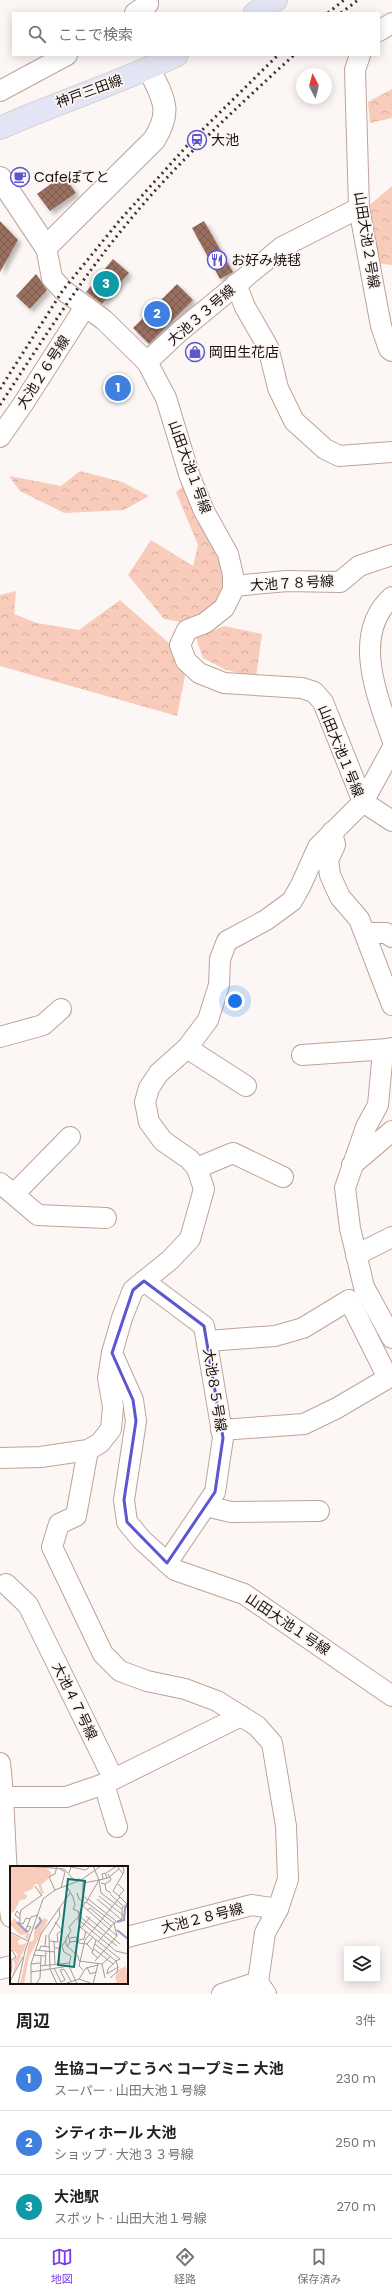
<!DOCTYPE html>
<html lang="ja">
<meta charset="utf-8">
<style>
:root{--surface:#fff;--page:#f2f2f2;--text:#202124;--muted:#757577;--line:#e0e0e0;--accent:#7c3aed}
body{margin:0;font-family:Poppins,"Noto Sans JP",sans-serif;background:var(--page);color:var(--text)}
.controls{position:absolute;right:12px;bottom:12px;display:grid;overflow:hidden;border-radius:0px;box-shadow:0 2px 10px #0003}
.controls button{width:36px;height:36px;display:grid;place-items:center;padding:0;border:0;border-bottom:1px solid var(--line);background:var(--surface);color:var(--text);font:20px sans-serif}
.compass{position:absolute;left:296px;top:68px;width:36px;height:36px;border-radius:50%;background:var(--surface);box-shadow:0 2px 10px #0003;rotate:353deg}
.you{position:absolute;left:235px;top:1001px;width:14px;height:14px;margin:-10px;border:3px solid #fff;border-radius:50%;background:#1a73e8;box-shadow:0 0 0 6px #1a73e833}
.badge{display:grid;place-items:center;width:26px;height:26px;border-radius:50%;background:var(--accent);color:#fff;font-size:13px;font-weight:700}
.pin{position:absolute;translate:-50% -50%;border:2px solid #fff;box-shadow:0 1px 4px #0006}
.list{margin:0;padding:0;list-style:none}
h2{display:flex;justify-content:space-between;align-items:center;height:52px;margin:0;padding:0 16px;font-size:17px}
h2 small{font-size:13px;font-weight:400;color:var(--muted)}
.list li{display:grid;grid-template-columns:26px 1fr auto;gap:12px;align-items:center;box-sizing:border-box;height:64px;padding:0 16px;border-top:1px solid var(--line)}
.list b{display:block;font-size:15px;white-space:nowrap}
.list p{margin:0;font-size:13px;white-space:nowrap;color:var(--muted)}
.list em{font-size:13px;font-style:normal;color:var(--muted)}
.icon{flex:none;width:22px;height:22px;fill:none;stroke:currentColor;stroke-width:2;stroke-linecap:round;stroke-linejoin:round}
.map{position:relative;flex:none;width:392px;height:1994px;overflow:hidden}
.search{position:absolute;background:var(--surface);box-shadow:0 2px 10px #0003;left:12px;right:12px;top:12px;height:44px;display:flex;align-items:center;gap:10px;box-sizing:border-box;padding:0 14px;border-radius:0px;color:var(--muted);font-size:15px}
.sheet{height:244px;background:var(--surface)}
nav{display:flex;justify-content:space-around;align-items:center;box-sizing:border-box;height:56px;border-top:1px solid var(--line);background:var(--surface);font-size:11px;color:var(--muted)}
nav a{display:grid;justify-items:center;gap:2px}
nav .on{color:var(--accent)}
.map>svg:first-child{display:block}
</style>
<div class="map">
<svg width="392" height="1994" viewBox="0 0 392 1994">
<defs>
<pattern id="forest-crowns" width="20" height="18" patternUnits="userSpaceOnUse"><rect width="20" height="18" fill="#f8cbba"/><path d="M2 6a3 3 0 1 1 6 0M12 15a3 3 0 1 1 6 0" fill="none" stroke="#d4ad9f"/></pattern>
<pattern id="building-cross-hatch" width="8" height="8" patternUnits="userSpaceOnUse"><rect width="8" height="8" fill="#997061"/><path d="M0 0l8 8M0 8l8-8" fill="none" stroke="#7c5b4e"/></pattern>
<filter id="shadow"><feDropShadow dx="3.5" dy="3.5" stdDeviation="2" flood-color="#0004"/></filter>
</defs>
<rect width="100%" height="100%" fill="#fcf7f4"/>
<!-- forest -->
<g fill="url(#forest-crowns)">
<path d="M 392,89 L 392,118 L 370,123 L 368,102 Z"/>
<path d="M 392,186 L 392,265 L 375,263 L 365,209 Z"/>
<path d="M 80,471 L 122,482 L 149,496 L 124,510 L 64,513 L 20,491 L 9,476 L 61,486 Z"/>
<path d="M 186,484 L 221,566 L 225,599 L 192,624 L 164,619 L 128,575 L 151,540 L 193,566 L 198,545 L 176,492 Z"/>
<path d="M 16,591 L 14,614 L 37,623 L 79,630 L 120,600 L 170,644 L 185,676 L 177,716 L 0,666 L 0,595 Z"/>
<path d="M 224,626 L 262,634 L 256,678 L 224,669 L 203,658 L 196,638 Z"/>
</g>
<!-- building -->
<g fill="url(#building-cross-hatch)" filter="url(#shadow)">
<path d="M 63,175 L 76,193 L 50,211 L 37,194 Z"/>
<path d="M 0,221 L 18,240 L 0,272 Z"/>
<path d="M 204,221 L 233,272 L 220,279 L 192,228 Z"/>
<path d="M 113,259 L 129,273 L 102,304 L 86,292 Z"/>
<path d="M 36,274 L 47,290 L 30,309 L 16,296 Z"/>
<path d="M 177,284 L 193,300 L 149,344 L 133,328 Z"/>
</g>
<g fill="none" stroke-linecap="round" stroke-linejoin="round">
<defs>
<g id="minor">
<path d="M 135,13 L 148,4 L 148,0"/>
<path d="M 379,31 L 392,23"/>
<path d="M 360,55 L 355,70 L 359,208 L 381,326 L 389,349 L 392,351"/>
<path d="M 0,91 L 67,55"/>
<path d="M 46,247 L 52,278 L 63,290 L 104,320 L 147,362 L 166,398 L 190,477 L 204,511 L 228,554 L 233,575 L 233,590 L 224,608 L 205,623 L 187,630 L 180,645 L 186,661 L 199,673 L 224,683 L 302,688 L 314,692 L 323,702 L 363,802 L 318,847 L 301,885 L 292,901 L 266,920 L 227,941 L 220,959 L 219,985 L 208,1020 L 187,1048 L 159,1073 L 149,1088 L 145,1102 L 149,1122 L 163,1141 L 189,1159 L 197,1168 L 204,1189 L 190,1239 L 170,1260 L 133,1290 L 122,1318 L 112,1353 L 133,1400 L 136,1421 L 124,1500 L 127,1522 L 142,1540 L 175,1570 L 244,1594 L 392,1696"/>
<path d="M 236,284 L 245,307 L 268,347 L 278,388 L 294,421 L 325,449 L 339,456 L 392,452"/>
<path d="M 147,362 L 179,332 L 282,247 L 359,208"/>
<path d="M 0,437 L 23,404 L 85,307"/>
<path d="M 233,586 L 287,581 L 340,582 L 359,566 L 392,555"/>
<path d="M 392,597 C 351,634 377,695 392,739"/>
<path d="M 392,749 L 363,802 L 392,821"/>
<path d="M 332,832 L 335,845 L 328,860 L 330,875 L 340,897 L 359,919 L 392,1005"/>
<path d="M 365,933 L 386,933 L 392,937"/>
<path d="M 0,1037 L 43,1025 L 61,1009"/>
<path d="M 187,1048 L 246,1086"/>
<path d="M 392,1048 L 388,1049 L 382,1062 L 378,1105 L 366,1127 L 345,1188 L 350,1228 L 364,1287 L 392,1338"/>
<path d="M 302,1055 L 388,1049"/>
<path d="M 352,1165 L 392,1131"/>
<path d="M 197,1168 L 233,1153 L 283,1177"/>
<path d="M 0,1183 L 38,1215 L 106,1218"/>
<path d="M 14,1194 L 70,1137"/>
<path d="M 356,1255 L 392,1237"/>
<path d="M 144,1281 L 204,1326 L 223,1438 L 215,1492 L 167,1563"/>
<path d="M 207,1341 L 275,1336 L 303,1328 L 349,1300 L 388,1378 L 337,1408 L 304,1424 L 221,1430"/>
<path d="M 88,1450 L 76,1516 L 59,1524 L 52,1547 L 103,1654 L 120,1671 L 147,1681 L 185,1689 L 217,1701 L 257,1726 L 272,1743 L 286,1826 L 288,1879 L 278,1909 L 265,1933 L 258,1982 L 266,1994"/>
<path d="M 0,1458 L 41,1457 L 88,1450 L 100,1443 L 111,1429 L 113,1407 L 108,1378 L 112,1353"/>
<path d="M 206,1506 L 231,1512 L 319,1511"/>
<path d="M 6,1584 L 28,1605 L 113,1778"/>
<path d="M 0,1763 C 6,1814 4,1865 11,1917"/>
<path d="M 104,1784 L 117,1827"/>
<path d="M 4,1797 L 66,1797 L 104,1784 L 241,1716"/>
<path d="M 127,1937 L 252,1905 L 278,1909"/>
<path d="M 0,1969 L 11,1966"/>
<path d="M 222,1994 L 258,1982"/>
</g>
<path id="tertiary" d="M 0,178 L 46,247 L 154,140 C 173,110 163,98 149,69"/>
<g id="primary">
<path d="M 255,13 L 276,0"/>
<path d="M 0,128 C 58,102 120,83 177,55"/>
</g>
</defs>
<!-- minor casing -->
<use href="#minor" stroke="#bea399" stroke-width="22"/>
<!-- tertiary casing -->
<use href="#tertiary" stroke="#bea399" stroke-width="24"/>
<!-- primary casing -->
<use href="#primary" stroke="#d6d4d3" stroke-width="24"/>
<!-- minor -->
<use href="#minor" stroke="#fff" stroke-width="20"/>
<!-- tertiary -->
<use href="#tertiary" stroke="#fff" stroke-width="22"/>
<!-- primary -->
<use href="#primary" stroke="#e3e5f4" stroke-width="22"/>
<!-- rail -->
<g stroke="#3d3431" stroke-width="3" stroke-dasharray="2 4" stroke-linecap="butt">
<path d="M 328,13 L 344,0"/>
<path d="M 341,13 L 358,0"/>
<path d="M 0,389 L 63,290 L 120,220 L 194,138 L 278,55"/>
<path d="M 0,405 C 40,344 79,282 125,226 C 175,164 235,109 294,55"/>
</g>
</g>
<!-- marked area -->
<path fill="none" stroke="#5d56cf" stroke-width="3" stroke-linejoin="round" d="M 144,1281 L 204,1326 L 223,1438 L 215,1492 L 167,1563 L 127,1522 L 124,1500 L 136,1421 L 133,1400 L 112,1353 L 133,1290 Z"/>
<!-- icons -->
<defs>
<symbol id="station-ring" viewBox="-11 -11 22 22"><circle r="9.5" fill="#fcf7f4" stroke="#5d56cf" stroke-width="1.5"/><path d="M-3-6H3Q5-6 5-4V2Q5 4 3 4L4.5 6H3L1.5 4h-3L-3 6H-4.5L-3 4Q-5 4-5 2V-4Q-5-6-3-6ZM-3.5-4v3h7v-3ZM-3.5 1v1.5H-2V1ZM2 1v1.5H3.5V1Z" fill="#5d56cf"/></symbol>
<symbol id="cafe-ring" viewBox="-11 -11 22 22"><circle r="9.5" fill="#fcf7f4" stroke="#5d56cf" stroke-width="1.5"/><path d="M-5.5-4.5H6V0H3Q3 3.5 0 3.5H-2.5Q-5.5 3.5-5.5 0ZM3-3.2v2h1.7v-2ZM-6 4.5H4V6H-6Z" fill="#5d56cf"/></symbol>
<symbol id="restaurant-ring" viewBox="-11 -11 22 22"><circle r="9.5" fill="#fcf7f4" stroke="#5d56cf" stroke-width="1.5"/><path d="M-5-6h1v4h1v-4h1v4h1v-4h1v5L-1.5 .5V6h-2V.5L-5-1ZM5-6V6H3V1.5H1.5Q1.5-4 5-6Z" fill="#5d56cf"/></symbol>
<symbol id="shop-ring" viewBox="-11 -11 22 22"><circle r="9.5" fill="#fcf7f4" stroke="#5d56cf" stroke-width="1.5"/><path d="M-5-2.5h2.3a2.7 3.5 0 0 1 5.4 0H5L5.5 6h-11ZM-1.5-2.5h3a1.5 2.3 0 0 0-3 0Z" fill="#5d56cf"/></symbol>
</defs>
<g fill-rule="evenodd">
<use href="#station-ring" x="186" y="129" width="22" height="22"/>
<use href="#cafe-ring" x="9" y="166" width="22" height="22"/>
<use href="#restaurant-ring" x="206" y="249" width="22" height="22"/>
<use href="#shop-ring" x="184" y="341" width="22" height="22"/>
</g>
<g text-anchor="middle" stroke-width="3.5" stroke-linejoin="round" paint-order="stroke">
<!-- street labels -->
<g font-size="14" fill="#1a100d" stroke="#fcf7f4">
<text transform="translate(89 91) rotate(-20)" y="5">神戸三田線</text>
<text transform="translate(367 240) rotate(81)" y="5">山田大池２号線</text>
<text transform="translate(201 315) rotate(-41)" y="5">大池３３号線</text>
<text transform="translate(43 372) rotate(-57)" y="5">大池２６号線</text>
<text transform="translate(190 467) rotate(70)" y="5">山田大池１号線</text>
<text transform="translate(292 583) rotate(-3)" y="5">大池７８号線</text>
<text transform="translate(341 751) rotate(68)" y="5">山田大池１号線</text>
<text transform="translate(215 1390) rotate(81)" y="5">大池８５号線</text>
<text transform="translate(288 1624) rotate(34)" y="5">山田大池１号線</text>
<text transform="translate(75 1701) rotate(64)" y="5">大池４７号線</text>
<text transform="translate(202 1918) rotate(-14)" y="5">大池２８号線</text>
</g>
<!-- poi labels -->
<g font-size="14" fill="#1a100d" stroke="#fcf7f4" text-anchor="start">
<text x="211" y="145">大池</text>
<text x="34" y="182">Cafeぽてと</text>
<text x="231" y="265">お好み焼毬</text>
<text x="209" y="357">岡田生花店</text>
</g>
</g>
<!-- overview -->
<g transform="translate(10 1866)">
<rect width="118" height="118" fill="#fcf7f4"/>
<path d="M 0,0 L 28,1 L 38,3 L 42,9 L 31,19 L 34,27 L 31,28 L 28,18 L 25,18 L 22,23 L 13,27 L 17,29 L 16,33 L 10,34 L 4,46 L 0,47 ZM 4,52 L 20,69 L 18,74 L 15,71 L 17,68 L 10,69 L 0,58 ZM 34,52 L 38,54 L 19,91 L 14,118 L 10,118 L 19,76 L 24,74 L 24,65 ZM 0,67 L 11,73 L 8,75 L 9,79 L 17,77 L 3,109 L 5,98 L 3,95 L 8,89 L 0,81 ZM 116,100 L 118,118 L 100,118 L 107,116 L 105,112 L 108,104 Z" fill="#f8cbba"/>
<path fill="none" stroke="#9b9ec5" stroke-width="2" d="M 7,56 L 17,66M 107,56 L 114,54 L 115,42 L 118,39M 25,63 L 31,55 L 29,51M 107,64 L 118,73"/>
<path fill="none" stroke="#a29b98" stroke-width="1" d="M 17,0 L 54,3 L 64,14 L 70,13M 83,0 L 89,14 L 73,17 L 73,30 L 78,34 L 71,42 L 69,50 L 107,80M 50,3 L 55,6 L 51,22M 59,7 L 61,1 L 76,4 L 80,0M 96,7 L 107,0 L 113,8M 93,13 L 92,8 L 95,7 L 97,12M 89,14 L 91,27 L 112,43M 89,14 L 98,12 L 109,3M 91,17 L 95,18 L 96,24 L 101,27M 95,18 L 101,14 L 98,8M 108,18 L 114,24 L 109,30M 56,19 L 63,31 L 65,39 L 63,43 L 68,45 L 69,50 L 59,61 L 61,65 L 56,72 L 56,79 L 68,90 L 69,95 L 92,98M 25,20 L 32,30M 45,24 L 39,11 L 45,8 L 47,0M 67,27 L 69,33 L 75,37M 100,28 L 113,40M 89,30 L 114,50M 78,33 L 106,55M 78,33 L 89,14M 87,33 L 112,54M 76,36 L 104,57 L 88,76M 73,40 L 107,70M 77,44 L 80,42 L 102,61M 10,48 L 10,57 L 13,58 L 16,52 L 20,53M 76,50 L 110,78M 68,51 L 70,61 L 110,93 L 106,95 L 85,78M 10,53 L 5,49 L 7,45 L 10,48 L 11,44 L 32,29M 70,55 L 106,85 L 118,88M 17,60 L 21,61 L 18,66 L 16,63 L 21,51 L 28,49M 71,62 L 80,51M 76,65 L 74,73 L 68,74 L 69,77 L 77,78M 0,66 L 18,75M 60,72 L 66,71 L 68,75 L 60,76M 56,74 L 52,80 L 54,86 L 61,90 L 59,100 L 67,118M 86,74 L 82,87 L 88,92M 40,75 L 48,76 L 47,68 L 52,64 L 45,56M 44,75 L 45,98M 35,81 L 36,69M 57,81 L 60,76 L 58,69M 45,82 L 49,82 L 49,98M 84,83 L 103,98M 25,84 L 45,86M 0,85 L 2,84 L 6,91 L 0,95M 29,85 L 31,80 L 40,81M 83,85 L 77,78 L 83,71M 0,89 L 2,99 L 0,113M 23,89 L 36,90M 85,95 L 107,70 L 104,57 L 112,53 L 112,42 L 117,38 L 110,31M 21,98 L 31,68 L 60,27M 92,98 L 101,90M 92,98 L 95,112M 30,100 L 60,97M 35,100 L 36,85M 77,101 L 80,108 L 86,106M 44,102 L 51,116 L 55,114 L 50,104 L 54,103 L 61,115M 73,104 L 69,100 L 75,74 L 110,31 L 103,25 L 114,6 L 113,0M 21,106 L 59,100M 100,112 L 107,106 L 108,101 L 106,95 L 98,103 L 97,108 L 108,101M 69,113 L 76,102 L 88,99M 0,115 L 13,91M 8,118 L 15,85 L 33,33 L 45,24 L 71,14 L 91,0M 21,118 L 21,98 L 30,97M 26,118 L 30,112 L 31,90M 47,118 L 40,103 L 39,69 L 50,50 L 49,42M 54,118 L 69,113 L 83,118M 83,118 L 88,98"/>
<path fill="#0f766e" fill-opacity="0.15" stroke="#0f766e" stroke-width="2" d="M 58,13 L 75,15 L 64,101 L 48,99 Z"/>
<rect width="118" height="118" fill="none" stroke="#1a100d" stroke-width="2"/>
</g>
</svg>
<div class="controls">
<button><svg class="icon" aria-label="layers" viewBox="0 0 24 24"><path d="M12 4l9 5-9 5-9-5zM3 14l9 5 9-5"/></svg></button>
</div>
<svg class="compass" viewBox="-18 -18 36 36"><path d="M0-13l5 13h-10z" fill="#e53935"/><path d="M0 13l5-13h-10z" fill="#757577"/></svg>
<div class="you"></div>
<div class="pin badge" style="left:118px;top:388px;background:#3f7fe0">1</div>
<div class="pin badge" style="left:157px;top:314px;background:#3f7fe0">2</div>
<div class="pin badge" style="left:106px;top:284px;background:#0f9aa8">3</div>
<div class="search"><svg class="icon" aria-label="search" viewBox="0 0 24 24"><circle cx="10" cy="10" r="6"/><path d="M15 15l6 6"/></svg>ここで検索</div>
</div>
<section class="sheet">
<h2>周辺<small>3件</small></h2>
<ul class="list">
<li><span class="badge" style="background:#3f7fe0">1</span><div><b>生協コープこうべ コープミニ 大池</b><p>スーパー · 山田大池１号線</p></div><em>230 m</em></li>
<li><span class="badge" style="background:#3f7fe0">2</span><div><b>シティホール 大池</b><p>ショップ · 大池３３号線</p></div><em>250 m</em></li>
<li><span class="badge" style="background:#0f9aa8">3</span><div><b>大池駅</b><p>スポット · 山田大池１号線</p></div><em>270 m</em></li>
</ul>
</section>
<nav>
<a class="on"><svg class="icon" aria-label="map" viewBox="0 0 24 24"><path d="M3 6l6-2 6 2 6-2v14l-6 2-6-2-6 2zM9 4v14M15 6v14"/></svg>地図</a>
<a><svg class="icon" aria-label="directions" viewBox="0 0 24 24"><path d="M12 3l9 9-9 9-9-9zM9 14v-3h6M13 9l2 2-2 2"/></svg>経路</a>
<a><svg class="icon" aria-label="saved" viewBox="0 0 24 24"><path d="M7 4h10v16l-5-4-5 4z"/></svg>保存済み</a>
</nav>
